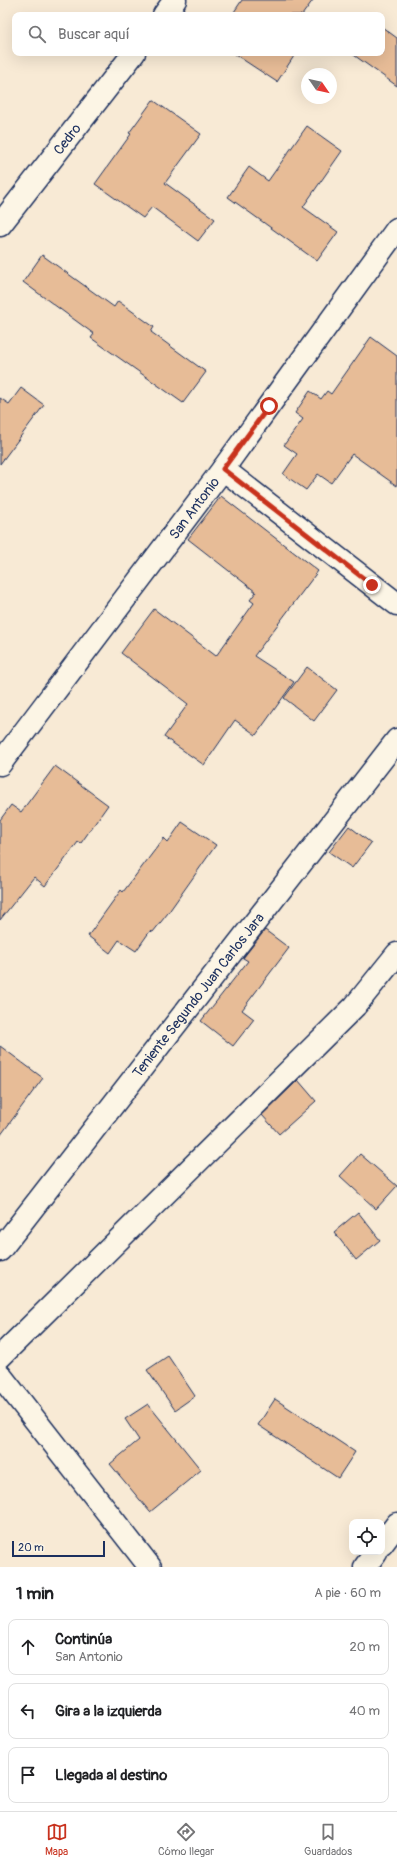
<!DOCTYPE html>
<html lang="es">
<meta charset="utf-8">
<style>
:root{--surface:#fff;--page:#f6f6f6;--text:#202124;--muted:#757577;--line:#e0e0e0;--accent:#c8321e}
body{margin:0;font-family:Pangolin,sans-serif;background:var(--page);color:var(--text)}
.controls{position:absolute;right:12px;bottom:12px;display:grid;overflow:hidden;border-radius:8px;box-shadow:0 4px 16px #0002}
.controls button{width:36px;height:36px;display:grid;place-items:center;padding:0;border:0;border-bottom:1px solid var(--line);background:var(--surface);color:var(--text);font:20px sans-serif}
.compass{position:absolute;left:301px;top:68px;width:36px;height:36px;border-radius:50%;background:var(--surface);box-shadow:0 4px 16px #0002;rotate:124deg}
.scale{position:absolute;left:12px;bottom:10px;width:93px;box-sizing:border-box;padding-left:4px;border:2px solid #1b2f5e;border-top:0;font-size:11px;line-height:14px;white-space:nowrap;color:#1b2f5e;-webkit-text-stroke:3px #fcf5e5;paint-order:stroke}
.stop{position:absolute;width:12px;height:12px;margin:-9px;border:3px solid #c8321e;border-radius:50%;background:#fff}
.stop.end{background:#c8321e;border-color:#fff;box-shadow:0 1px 4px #0008}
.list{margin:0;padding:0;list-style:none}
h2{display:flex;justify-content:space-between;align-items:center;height:52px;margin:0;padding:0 16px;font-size:17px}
h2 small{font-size:13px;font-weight:400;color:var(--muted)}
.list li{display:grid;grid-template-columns:26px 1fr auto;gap:12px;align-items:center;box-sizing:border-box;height:56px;margin:0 8px 8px;padding:0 8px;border:1px solid var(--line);border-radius:8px}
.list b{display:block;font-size:15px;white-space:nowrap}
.list p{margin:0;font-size:13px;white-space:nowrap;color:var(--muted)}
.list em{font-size:13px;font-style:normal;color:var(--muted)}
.icon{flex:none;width:22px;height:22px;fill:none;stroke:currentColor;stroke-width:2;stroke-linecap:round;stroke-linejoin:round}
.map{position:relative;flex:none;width:397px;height:1567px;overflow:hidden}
.search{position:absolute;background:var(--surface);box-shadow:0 4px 16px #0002;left:12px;right:12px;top:12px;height:44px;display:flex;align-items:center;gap:10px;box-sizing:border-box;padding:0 14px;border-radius:8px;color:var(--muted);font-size:15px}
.sheet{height:244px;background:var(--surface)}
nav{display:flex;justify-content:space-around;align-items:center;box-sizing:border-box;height:56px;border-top:1px solid var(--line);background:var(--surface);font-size:11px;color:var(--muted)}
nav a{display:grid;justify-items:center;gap:2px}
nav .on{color:var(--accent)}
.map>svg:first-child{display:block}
</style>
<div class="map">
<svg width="397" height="1567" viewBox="0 0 397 1567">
<rect width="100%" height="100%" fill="#f8ead5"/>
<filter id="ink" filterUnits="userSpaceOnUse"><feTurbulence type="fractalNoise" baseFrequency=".025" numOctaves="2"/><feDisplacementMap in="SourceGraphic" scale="8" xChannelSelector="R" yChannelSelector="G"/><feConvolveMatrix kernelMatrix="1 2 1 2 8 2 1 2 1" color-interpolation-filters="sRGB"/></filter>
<g filter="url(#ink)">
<!-- building -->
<g fill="#e7bc97" stroke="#1b2f5e">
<path d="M 242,0 L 313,0 L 302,15 L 232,15 Z"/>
<path d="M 382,27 L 397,38 L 397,86 L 351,53 L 382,53 Z"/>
<path d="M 233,53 L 296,53 L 277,82 Z"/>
<path d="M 153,100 L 201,134 L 165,183 L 215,219 L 198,241 L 152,207 L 143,218 L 95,184 L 131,134 L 129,133 Z"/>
<path d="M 307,126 L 342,151 L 303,207 L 338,232 L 317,261 L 228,197 L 249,167 L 268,181 Z"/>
<path d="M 42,255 L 114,307 L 118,301 L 154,327 L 151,332 L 206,372 L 183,403 L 91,338 L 94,334 L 23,282 Z"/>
<path d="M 371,337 L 397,356 L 397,486 L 352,454 L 331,483 L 318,474 L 306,490 L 283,474 L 297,454 L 284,445 L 303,419 L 295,413 L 310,391 L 321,399 L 327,391 L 331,394 Z"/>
<path d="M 21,388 L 44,405 L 0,464 L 0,398 L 9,404 Z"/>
<path d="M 221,496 L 318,571 L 254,656 L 294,682 L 256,735 L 235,720 L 204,765 L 164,737 L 188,704 L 121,653 L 154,609 L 216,656 L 254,603 L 250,600 L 256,592 L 188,539 Z"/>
<path d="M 307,667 L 337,690 L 314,721 L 284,698 Z"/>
<path d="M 55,766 L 108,805 L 81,843 L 78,842 L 45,886 L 34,877 L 0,920 L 0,820 L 11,805 L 21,812 Z"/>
<path d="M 182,822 L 216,845 L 168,913 L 153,932 L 150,931 L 136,951 L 119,940 L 110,953 L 88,936 L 121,890 L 123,892 L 164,838 L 168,842 Z"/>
<path d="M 349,826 L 371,843 L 352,868 L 329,852 Z"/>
<path d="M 265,930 L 289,948 L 242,1010 L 254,1019 L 233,1046 L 201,1021 L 248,961 L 243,958 Z"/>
<path d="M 0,1046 L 43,1078 L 0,1136 Z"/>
<path d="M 298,1080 L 316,1101 L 279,1134 L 262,1115 Z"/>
<path d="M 360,1154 L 397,1186 L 376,1209 L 340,1176 Z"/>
<path d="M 358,1212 L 380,1240 L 356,1260 L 334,1232 Z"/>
<path d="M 168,1356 L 195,1396 L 175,1410 L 147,1370 Z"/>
<path d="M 275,1399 L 355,1452 L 338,1478 L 258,1425 Z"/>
<path d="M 148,1404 L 201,1470 L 150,1512 L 110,1464 L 139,1440 L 125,1419 Z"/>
</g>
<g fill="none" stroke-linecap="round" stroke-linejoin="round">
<defs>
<g id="minor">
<path d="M 164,15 L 175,0"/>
<path d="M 0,225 L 134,53"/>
<path d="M 223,469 L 397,604"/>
<path d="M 0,1250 L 397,740"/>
<path d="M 0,1357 L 355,1006 L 397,954"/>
<path d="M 0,1375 L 150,1567"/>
<path d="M 382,1544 L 397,1524"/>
<path d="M 365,1567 L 376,1552"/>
</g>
<path id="tertiary" d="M 0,764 L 223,469 L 397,229"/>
</defs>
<!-- minor casing -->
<use href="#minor" stroke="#1b2f5e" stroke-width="25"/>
<!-- tertiary casing -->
<use href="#tertiary" stroke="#1b2f5e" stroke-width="25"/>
<!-- minor -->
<use href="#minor" stroke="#fcf5e5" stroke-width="22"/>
<!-- tertiary -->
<use href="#tertiary" stroke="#fcf5e5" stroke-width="22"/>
</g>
</g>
<g fill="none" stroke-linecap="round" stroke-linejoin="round" filter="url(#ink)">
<!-- route -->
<path stroke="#c8321e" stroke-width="5" d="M 269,406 L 223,469 L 372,585"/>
</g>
<g text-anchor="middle" stroke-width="3" stroke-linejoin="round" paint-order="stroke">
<!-- street labels -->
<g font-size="14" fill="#1b2f5e" stroke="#fcf5e5">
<text transform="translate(67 139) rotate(-52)" y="5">Cedro</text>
<text transform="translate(194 508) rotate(-53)" y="5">San Antonio</text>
<text transform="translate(198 995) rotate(-52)" y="5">Teniente Segundo Juan Carlos Jara</text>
</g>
</g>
</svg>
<div class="controls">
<button><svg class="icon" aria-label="locate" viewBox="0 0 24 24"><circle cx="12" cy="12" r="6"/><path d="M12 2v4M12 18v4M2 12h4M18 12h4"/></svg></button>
</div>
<svg class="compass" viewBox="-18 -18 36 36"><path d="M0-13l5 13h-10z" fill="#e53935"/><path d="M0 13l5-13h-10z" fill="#757577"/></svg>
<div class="scale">20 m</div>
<div class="stop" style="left:269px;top:406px"></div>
<div class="stop end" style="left:372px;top:585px"></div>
<div class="search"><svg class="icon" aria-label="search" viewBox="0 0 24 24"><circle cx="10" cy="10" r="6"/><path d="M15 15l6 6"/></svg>Buscar aquí</div>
</div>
<section class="sheet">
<h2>1 min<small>A pie · 60 m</small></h2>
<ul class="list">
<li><svg class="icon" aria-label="ahead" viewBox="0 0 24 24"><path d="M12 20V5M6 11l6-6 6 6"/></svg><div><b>Continúa</b><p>San Antonio</p></div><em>20 m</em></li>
<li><svg class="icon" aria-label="left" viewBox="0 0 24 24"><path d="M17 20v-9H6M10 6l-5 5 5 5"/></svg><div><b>Gira a la izquierda</b></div><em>40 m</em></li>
<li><svg class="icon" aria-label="arrive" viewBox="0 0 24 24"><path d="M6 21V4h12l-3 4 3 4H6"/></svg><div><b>Llegada al destino</b></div></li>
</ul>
</section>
<nav>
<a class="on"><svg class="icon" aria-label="map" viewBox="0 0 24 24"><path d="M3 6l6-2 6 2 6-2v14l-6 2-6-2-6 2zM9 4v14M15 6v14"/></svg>Mapa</a>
<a><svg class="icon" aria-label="directions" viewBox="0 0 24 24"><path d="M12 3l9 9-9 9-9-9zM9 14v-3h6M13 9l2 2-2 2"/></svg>Cómo llegar</a>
<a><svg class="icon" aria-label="saved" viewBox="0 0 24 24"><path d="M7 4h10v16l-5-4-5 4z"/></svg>Guardados</a>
</nav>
